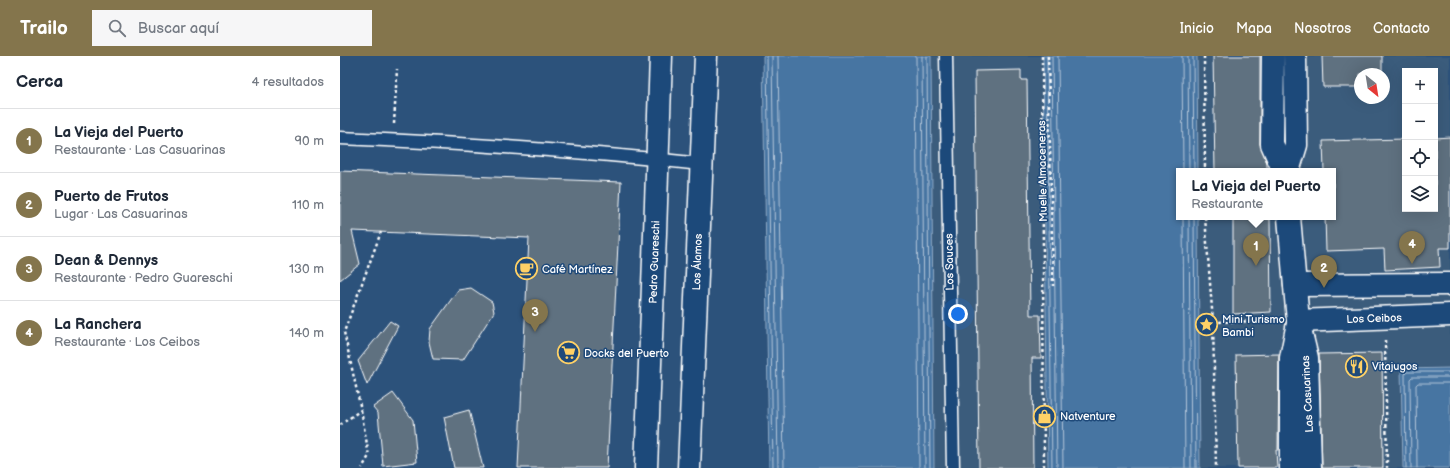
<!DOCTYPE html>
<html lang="es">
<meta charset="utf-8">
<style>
:root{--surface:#fff;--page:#f6f6f7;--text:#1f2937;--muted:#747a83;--line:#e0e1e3;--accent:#84754c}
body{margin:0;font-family:"Balsamiq Sans",sans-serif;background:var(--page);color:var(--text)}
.controls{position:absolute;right:12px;top:12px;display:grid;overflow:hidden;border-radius:0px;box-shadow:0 4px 16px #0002}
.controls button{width:36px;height:36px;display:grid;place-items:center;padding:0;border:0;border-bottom:1px solid var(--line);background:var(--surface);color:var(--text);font:20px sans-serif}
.compass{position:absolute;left:1014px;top:12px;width:36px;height:36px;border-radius:50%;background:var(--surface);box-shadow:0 4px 16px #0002;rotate:150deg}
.you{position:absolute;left:618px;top:258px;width:14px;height:14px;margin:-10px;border:3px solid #fff;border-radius:50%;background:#1a73e8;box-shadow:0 0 0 6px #1a73e833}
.badge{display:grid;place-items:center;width:26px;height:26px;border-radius:50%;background:var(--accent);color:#fff;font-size:13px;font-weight:700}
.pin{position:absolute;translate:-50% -33px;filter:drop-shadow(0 1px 2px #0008)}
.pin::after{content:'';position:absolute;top:21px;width:14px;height:12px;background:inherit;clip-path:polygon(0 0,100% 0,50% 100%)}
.popup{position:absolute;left:836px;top:112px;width:160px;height:52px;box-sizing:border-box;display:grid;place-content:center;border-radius:0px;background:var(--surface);filter:drop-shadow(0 1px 3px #0005);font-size:13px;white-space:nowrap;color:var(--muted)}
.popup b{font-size:15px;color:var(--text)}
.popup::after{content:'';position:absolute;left:50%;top:100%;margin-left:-8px;border:8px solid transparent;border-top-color:var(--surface)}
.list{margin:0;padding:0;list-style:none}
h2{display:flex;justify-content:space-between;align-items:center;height:52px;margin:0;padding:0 16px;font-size:17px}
h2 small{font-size:13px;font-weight:400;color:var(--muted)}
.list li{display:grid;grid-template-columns:26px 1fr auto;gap:12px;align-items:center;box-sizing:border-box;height:64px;padding:0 16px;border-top:1px solid var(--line)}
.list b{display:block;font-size:15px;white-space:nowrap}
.list p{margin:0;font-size:13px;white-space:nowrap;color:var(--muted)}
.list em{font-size:13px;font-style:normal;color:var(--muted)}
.icon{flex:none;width:22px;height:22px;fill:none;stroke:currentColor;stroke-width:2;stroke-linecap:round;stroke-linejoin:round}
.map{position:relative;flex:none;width:1110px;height:412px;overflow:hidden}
header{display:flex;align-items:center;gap:24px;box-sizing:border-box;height:56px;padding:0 20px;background:var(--accent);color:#fff}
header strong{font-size:19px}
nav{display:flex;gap:22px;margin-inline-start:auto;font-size:14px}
.search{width:280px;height:36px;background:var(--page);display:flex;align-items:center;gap:10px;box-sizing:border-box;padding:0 14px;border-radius:0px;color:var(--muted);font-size:15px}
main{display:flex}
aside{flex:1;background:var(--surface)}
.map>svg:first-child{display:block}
</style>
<header>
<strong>Trailo</strong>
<div class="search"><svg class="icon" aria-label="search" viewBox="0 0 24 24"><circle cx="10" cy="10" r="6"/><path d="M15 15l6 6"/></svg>Buscar aquí</div>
<nav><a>Inicio</a><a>Mapa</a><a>Nosotros</a><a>Contacto</a></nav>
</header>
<main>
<aside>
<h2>Cerca<small>4 resultados</small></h2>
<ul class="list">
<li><span class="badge">1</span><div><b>La Vieja del Puerto</b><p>Restaurante · Las Casuarinas</p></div><em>90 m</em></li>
<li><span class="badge">2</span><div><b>Puerto de Frutos</b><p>Lugar · Las Casuarinas</p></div><em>110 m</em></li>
<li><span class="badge">3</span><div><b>Dean &amp; Dennys</b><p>Restaurante · Pedro Guareschi</p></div><em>130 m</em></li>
<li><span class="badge">4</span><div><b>La Ranchera</b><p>Restaurante · Los Ceibos</p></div><em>140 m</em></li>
</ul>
</aside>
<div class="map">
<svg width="1110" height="412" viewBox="0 0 1110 412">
<rect width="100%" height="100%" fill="#2c527b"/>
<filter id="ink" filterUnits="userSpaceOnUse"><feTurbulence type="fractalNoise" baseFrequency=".025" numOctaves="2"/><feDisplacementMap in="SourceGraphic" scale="8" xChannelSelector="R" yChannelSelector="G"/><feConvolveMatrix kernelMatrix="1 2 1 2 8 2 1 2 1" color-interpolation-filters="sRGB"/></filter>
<g filter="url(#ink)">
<!-- built -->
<g fill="#3b5b7c" fill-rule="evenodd">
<path d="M 591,0 L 703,0 L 708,412 L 594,412 Z"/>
<path d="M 857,0 L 1110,0 L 1110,312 L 1061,313 L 1063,412 L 860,412 L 858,161 L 993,161 L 993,115 L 858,115 ZM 1065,15 L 1095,15 L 1095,153 L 1065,153 ZM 1020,18 L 1044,18 L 1044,42 L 1020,42 Z"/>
</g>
<!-- water -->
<g fill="#4774a2" stroke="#91acc7">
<path d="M 423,0 L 591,0 L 594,412 L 429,412 Z"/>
<path d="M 703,0 L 857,0 L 858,115 L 839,115 L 839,161 L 858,161 L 860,412 L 708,412 Z"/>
<path d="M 1110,312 L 1110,412 L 1063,412 L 1061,313 Z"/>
</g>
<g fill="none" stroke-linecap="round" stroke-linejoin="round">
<!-- shore -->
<g stroke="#b5c7da" stroke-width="1">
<path d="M 427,0 L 433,412"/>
<path d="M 432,0 L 438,412"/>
<path d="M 438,0 L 444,412"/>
<path d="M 576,0 L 579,412"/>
<path d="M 582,0 L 585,412"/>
<path d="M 587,0 L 590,412"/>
<path d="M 707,0 L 712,412"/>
<path d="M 712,0 L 717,412"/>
<path d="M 718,0 L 723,412"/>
<path d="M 842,0 L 843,115"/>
<path d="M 848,0 L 849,115"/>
<path d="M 853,0 L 854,115"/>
<path d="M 843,161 L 845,412"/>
<path d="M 849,161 L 851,412"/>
<path d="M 854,161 L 856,412"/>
<path d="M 1066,412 L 1065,318 L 1067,316 L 1110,316"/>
<path d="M 1071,412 L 1070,323 L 1072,321 L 1110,321"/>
<path d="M 1077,412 L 1076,329 L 1078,327 L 1110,327"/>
</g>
</g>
<!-- building -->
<g fill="#5e7180" stroke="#fff">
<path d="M 873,0 L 920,0 L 920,88 L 927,107 L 927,115 L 875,115 Z"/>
<path d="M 982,0 L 1042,0 L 1042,18 L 1020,18 L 1020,31 L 983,31 Z"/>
<path d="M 681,14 L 681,24 L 687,24 L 690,259 L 700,259 L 701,302 L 692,302 L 693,412 L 639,412 L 635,15 Z"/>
<path d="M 1110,81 L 1110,192 L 1099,192 L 1100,211 L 1045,214 L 1044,193 L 986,195 L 985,161 L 993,161 L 993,115 L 984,115 L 983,85 L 1065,83 L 1065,153 L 1095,153 L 1095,82 Z"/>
<path d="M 0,115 L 281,126 L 267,412 L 178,412 L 189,182 L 12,175 L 20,208 L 0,224 Z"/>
<path d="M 893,162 L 930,163 L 931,256 L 893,258 Z"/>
<path d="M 131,232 L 152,246 L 154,256 L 123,304 L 93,303 L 89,286 L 90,273 L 118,234 Z"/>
<path d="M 50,265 L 58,270 L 27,329 L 18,305 Z"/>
<path d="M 1042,297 L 1043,412 L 982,412 L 979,298 Z"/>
<path d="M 939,298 L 938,394 L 936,394 L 937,412 L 898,412 L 896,299 Z"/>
<path d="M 53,337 L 73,364 L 77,406 L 43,410 L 38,357 L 33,351 Z"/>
<path d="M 129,354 L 143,412 L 114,412 L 104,361 Z"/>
</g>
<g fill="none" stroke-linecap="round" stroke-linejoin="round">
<defs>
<g id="lane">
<path d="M 606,0 L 613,412"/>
<path d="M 0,82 C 120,87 241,95 361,108"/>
</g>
<g id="street">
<path d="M 933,0 L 932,88 L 944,115"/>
<path d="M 948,115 L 956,89 L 955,0"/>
<path d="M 949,161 L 958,265 L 967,302 L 970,412"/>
<path d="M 955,229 L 1110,228"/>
<path d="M 958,265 L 1110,259"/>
<path d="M 306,412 L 315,177 L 321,0"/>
<path d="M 349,412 L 366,0"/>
<path d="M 951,412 L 951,302 L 957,272"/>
</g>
</defs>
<!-- lane casing -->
<use href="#lane" stroke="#fff" stroke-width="15"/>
<!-- street casing -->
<use href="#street" stroke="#fff" stroke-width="25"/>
<!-- path -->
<g stroke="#fff" stroke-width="2.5" stroke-dasharray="3 3" stroke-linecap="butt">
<path d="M 702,0 L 704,412"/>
<path d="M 708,0 L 713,230"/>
<path d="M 864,0 L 865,115"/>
<path d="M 54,68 L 57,13"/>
<path d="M 865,161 L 873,266 L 876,412"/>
<path d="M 873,266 L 935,265"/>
<path d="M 1045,284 L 1047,412"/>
<path d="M 21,354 L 29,400 L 22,412"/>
<path d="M 0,369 L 21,354 L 4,276 L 41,176"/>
</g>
<!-- lane -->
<use href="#lane" stroke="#1f4a7a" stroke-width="12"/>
<!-- street -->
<use href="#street" stroke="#1f4a7a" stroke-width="22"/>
</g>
</g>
<!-- icons -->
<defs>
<symbol id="cafe-ring" viewBox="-11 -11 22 22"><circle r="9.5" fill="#1f4a7a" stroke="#ffd166" stroke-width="1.5"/><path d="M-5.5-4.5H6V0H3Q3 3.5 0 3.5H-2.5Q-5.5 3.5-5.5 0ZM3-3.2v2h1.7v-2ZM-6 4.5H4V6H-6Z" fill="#ffd166"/></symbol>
<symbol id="sight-ring" viewBox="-11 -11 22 22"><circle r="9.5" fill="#1f4a7a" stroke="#ffd166" stroke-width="1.5"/><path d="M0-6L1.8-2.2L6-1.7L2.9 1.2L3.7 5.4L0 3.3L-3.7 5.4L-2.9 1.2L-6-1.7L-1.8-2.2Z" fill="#ffd166"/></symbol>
<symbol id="supermarket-ring" viewBox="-11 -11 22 22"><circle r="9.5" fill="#1f4a7a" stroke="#ffd166" stroke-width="1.5"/><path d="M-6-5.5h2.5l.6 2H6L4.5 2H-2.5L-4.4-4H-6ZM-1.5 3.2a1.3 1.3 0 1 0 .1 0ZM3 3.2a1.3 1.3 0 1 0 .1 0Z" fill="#ffd166"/></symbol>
<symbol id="restaurant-ring" viewBox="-11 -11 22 22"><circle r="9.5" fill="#1f4a7a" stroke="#ffd166" stroke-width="1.5"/><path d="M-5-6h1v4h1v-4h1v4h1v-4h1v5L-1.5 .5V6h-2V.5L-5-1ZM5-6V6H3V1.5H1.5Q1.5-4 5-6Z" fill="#ffd166"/></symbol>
<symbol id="shop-ring" viewBox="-11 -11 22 22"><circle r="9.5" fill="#1f4a7a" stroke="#ffd166" stroke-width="1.5"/><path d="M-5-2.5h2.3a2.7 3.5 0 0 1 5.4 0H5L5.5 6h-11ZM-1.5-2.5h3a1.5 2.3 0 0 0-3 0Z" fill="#ffd166"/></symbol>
</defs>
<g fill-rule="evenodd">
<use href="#cafe-ring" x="174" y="200" width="25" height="25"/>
<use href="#sight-ring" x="854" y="256" width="25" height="25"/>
<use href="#supermarket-ring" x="216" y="284" width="25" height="25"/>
<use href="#restaurant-ring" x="1004" y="298" width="25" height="25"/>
<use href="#shop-ring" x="692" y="348" width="25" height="25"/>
</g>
<g text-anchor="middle" stroke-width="3" stroke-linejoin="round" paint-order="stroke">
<!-- street labels -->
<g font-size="11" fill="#fff" stroke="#1f4a7a">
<text transform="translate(702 115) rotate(-91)" y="4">Muelle Almaceneras</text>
<text transform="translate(314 206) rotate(-88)" y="4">Pedro Guareschi</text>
<text transform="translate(357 206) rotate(-88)" y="4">Los Álamos</text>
<text transform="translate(609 206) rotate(-91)" y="4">Los Sauces</text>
<text transform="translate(1034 262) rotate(-2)" y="4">Los Ceibos</text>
<text transform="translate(967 338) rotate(-93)" y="4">Las Casuarinas</text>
</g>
<!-- poi labels -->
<g font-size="11" fill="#fff" stroke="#1f4a7a" text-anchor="start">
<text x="202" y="217">Café Martínez</text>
<text x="882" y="267">Mini Turismo<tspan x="882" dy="13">Bambi</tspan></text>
<text x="244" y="301">Docks del Puerto</text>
<text x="1032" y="314">Vitajugos</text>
<text x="720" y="364">Natventure</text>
</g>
</g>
</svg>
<div class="controls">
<button>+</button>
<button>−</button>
<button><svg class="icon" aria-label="locate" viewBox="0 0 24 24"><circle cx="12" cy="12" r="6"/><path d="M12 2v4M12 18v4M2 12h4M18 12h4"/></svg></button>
<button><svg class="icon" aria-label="layers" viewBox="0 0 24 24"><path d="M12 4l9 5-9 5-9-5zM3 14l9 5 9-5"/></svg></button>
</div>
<svg class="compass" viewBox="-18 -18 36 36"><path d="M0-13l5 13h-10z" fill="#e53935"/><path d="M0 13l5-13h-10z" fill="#747a83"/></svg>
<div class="you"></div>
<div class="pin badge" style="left:916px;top:210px">1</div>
<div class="popup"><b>La Vieja del Puerto</b>Restaurante</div>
<div class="pin badge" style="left:984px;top:232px">2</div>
<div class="pin badge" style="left:195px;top:276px">3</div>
<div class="pin badge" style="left:1072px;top:208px">4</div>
</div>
</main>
